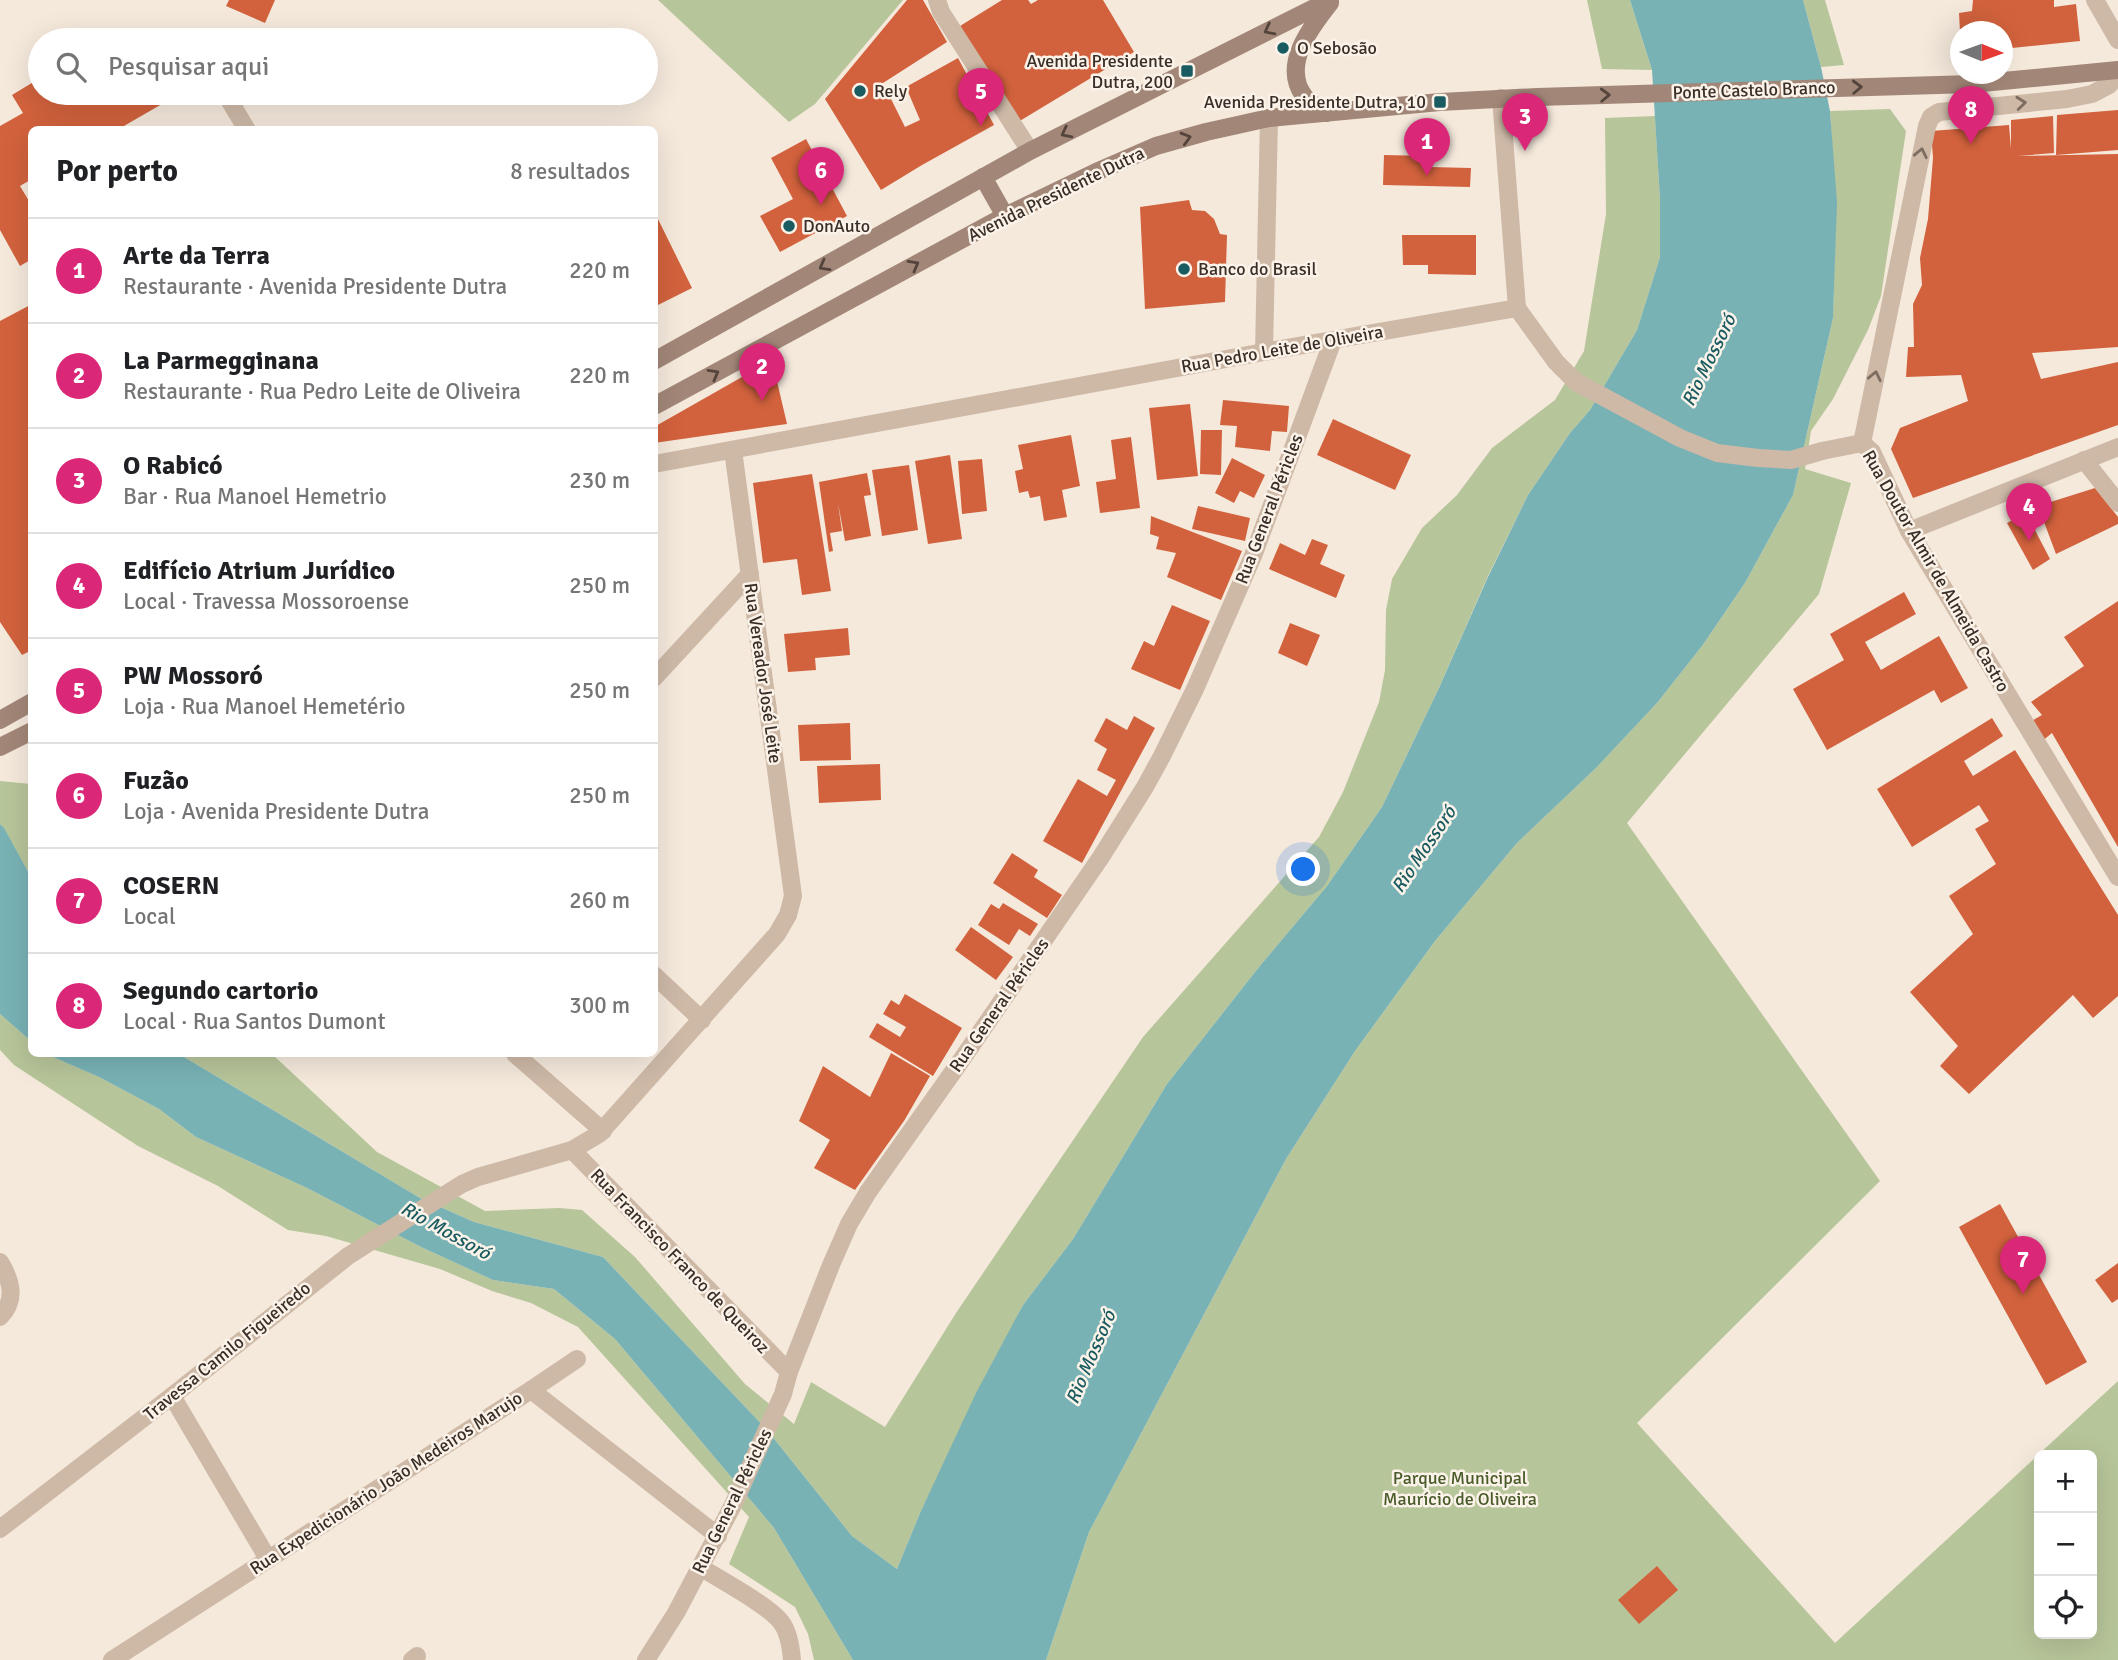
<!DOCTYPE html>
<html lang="pt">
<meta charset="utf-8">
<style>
:root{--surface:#fff;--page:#f6f6f6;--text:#202124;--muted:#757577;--line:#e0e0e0;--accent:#db2777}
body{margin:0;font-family:Signika,sans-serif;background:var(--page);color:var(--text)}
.controls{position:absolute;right:21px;bottom:21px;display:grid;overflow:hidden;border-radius:10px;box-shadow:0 7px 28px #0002}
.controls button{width:63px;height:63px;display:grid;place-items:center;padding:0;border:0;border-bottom:2px solid var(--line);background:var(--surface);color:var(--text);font:35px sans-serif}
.compass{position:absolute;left:1950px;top:21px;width:63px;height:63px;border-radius:50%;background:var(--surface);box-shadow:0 7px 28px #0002;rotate:91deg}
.you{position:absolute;left:1304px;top:870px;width:24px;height:24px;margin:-18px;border:5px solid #fff;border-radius:50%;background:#1a73e8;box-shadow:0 0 0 10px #1a73e833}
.badge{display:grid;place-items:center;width:46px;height:46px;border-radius:50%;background:var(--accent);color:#fff;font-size:23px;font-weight:700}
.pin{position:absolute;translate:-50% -58px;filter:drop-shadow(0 2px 4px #0008)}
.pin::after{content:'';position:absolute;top:37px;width:24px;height:21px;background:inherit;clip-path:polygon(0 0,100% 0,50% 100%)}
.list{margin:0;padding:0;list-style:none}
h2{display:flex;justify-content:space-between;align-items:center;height:91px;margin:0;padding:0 28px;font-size:30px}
h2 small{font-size:23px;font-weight:400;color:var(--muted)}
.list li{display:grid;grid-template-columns:46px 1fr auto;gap:21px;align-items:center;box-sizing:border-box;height:105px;padding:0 28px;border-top:2px solid var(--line)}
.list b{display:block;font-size:26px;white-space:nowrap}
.list p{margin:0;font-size:23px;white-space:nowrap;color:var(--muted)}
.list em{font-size:23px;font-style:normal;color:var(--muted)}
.icon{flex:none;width:38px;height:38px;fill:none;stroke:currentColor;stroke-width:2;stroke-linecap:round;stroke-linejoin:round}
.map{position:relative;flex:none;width:2118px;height:1660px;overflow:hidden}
.search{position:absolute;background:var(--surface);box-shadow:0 7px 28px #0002;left:28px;top:28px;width:630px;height:77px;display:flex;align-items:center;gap:18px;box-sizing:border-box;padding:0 24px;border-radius:38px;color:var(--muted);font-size:26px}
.panel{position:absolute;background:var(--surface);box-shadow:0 7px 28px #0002;left:28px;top:126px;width:630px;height:931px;border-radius:10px}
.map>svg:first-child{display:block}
</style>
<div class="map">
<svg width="2118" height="1660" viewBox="0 0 2118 1660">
<rect width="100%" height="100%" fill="#f5e9dc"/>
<!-- green -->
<g fill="#b7c59a" fill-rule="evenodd">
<path d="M 658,0 L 903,0 L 815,104 L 789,122 Z"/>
<path d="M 1587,0 L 1630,0 L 1652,70 L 1602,69 Z"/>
<path d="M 1803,0 L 1825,0 L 1844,65 L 1821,67 Z"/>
<path d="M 1890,109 L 1906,131 L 1881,296 L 1868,330 L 1833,399 L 1811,431 L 1805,469 L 1851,483 L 1819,594 L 1627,823 L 1880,1181 L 1637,1423 L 1835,1643 L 2118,1381 L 2118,1660 L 1046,1660 L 1089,1532 L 1286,1159 L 1355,1051 L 1435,941 L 1517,843 L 1596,768 L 1657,703 L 1702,646 L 1745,583 L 1793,495 L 1833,318 L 1836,207 L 1830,111 ZM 2039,1455 L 2092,1455 L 2092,1634 L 2039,1634 Z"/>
<path d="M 1655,116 L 1660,199 L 1660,257 L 1637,330 L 1590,410 L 1570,433 L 1528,495 L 1487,578 L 1439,688 L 1382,807 L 1327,886 L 1259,967 L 1167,1084 L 1073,1239 L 1023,1305 L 920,1513 L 897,1569 L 852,1536 L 767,1430 L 603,1257 L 474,1222 L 420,1198 L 179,1054 L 272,1054 L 377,1152 L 485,1211 L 559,1208 L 582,1210 L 635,1257 L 745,1384 L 794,1424 L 811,1382 L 885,1427 L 956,1313 L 1143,1037 L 1319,837 L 1343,792 L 1379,702 L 1385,670 L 1386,610 L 1392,579 L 1422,528 L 1457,495 L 1492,448 L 1555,400 L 1584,351 L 1606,214 L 1605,118 Z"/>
<path d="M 0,781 L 31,784 L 31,877 L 4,829 L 0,824 Z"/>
<path d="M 0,1014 L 31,1041 L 32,1054 L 46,1054 L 99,1077 L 159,1109 L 196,1137 L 307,1188 L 421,1247 L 493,1280 L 554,1289 L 615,1339 L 774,1528 L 853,1660 L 814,1660 L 808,1634 L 795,1607 L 729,1564 L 749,1517 L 578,1327 L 531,1303 L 492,1291 L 440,1269 L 326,1236 L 288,1230 L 218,1186 L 138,1146 L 14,1065 L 0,1050 Z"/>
</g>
<!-- water -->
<g fill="#78b2b5">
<path d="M 1630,0 L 1803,0 L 1821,67 L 1830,111 L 1837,202 L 1833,318 L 1793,495 L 1745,583 L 1702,646 L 1657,703 L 1596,768 L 1517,843 L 1435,941 L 1355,1051 L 1286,1159 L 1089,1532 L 1046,1660 L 853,1660 L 774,1528 L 615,1339 L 554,1289 L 493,1280 L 421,1247 L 307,1188 L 196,1137 L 159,1109 L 99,1077 L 46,1054 L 179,1054 L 420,1198 L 474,1222 L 603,1257 L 767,1430 L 852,1536 L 897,1569 L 920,1513 L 976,1393 L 1023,1305 L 1073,1239 L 1167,1084 L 1259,967 L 1327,886 L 1382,807 L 1439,688 L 1487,579 L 1528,495 L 1570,433 L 1590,410 L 1637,330 L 1660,257 L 1660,199 L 1652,70 Z"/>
<path d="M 0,824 L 4,828 L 31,877 L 31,1041 L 0,1014 Z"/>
</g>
<!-- building -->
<g fill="#d2623d">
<path d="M 229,0 L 275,0 L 265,23 L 226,6 Z"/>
<path d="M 907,0 L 923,0 L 947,42 L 883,83 L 905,127 L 920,120 L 906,87 L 958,58 L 994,125 L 922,165 L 881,190 L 825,99 Z"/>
<path d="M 1002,0 L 1028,0 L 1031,4 L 1038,0 L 1103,0 L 1134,52 L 1018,122 L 960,26 Z"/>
<path d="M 1973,0 L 2054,0 L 2054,7 L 2076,4 L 2080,41 L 2002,49 L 2002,32 L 1960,32 L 1959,13 L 1972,11 Z"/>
<path d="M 164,32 L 168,40 L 151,40 Z"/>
<path d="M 40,78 L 40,93 L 181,93 L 117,130 L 32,130 L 32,179 L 20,186 L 32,206 L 32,259 L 20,266 L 0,230 L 0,126 L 23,113 L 12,95 Z"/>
<path d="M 2118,110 L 2118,150 L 2056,155 L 2057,115 Z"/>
<path d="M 2053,116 L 2054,153 L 2018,156 L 2118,154 L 2118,347 L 2032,353 L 2041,379 L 2118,362 L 2118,425 L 1913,498 L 1891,449 L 1900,428 L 1968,401 L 1961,375 L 1906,377 L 1908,347 L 1914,347 L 1913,304 L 1922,285 L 1920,258 L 1928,219 L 1933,158 L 1931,131 L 2009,125 L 2011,149 L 2011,120 Z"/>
<path d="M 806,139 L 847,216 L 780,252 L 760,216 L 793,199 L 771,158 Z"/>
<path d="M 1384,155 L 1430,156 L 1430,167 L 1471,168 L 1470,187 L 1383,185 Z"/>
<path d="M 1189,200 L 1192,210 L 1205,211 L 1214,219 L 1220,234 L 1227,235 L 1225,302 L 1145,309 L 1140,207 Z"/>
<path d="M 657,217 L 692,288 L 654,307 L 654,218 Z"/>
<path d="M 1402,235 L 1476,235 L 1476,275 L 1428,274 L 1428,265 L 1403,265 Z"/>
<path d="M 32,304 L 32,650 L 22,655 L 0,622 L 0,321 Z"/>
<path d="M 772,360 L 787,424 L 654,443 L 654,427 Z"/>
<path d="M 1223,400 L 1289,406 L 1287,432 L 1272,431 L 1270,451 L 1235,447 L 1237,426 L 1220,425 Z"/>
<path d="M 1190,404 L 1198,476 L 1157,480 L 1149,408 Z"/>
<path d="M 1333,419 L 1411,455 L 1395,490 L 1317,455 Z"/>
<path d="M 1201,430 L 1222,430 L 1221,475 L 1200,474 Z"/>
<path d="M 1071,435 L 1080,486 L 1062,490 L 1067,517 L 1044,521 L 1040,496 L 1030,498 L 1028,491 L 1019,493 L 1015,471 L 1023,469 L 1018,445 Z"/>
<path d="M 1131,437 L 1140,508 L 1100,513 L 1096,482 L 1116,479 L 1111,440 Z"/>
<path d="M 950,455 L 962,539 L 928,544 L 915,461 Z"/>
<path d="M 1232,458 L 1265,475 L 1254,498 L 1240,491 L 1234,503 L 1215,493 Z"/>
<path d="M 982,459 L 987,511 L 962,514 L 958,461 Z"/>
<path d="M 909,465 L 918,530 L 882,536 L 872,470 Z"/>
<path d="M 867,473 L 871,495 L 864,496 L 871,536 L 845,541 L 838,503 L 842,531 L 830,533 L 833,551 L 829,552 L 819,482 Z"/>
<path d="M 812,474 L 831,591 L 802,595 L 797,559 L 763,563 L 753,483 Z"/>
<path d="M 2095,488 L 2118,517 L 2118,524 L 2056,554 L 2038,506 Z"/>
<path d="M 1198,506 L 1250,518 L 1245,541 L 1192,529 Z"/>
<path d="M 2026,513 L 2050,559 L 2033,570 L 2007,523 Z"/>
<path d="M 1151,516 L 1242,551 L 1221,600 L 1167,577 L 1176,553 L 1156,549 L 1159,537 L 1150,534 Z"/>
<path d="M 1312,539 L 1328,545 L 1320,564 L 1345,575 L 1336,598 L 1269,569 L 1280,543 L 1305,555 Z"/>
<path d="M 1904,592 L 1916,614 L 1865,642 L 1881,670 L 1939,636 L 1968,688 L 1941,703 L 1934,690 L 1827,750 L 1793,689 L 1844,660 L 1830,634 Z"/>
<path d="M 2118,601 L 2118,847 L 2052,733 L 2041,742 L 2030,722 L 2042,715 L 2031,702 L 2084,666 L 2064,637 Z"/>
<path d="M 1172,605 L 1210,621 L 1180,690 L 1131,669 L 1144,641 L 1154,646 Z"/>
<path d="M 1290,623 L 1320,635 L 1307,666 L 1278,653 Z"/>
<path d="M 848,628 L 850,655 L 815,658 L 816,670 L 788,672 L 784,634 Z"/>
<path d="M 1134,716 L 1155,728 L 1082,863 L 1043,841 L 1078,779 L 1107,796 L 1116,780 L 1097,770 L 1107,749 L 1094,741 L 1106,718 L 1127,730 Z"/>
<path d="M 1992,718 L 2003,736 L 1964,761 L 1973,776 L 2015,750 L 2118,915 L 2118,996 L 2093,1018 L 2073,995 L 1969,1094 L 1940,1066 L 1958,1046 L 1910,992 L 1973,934 L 1949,896 L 1996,864 L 1975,829 L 1989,821 L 1979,805 L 1912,847 L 1877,789 Z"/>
<path d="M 850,723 L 851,760 L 800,761 L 798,725 Z"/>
<path d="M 880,764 L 881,800 L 819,803 L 817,766 Z"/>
<path d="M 1012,853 L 1038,870 L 1034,877 L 1062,895 L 1047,918 L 993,883 Z"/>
<path d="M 1003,903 L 1038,924 L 1030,936 L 1019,929 L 1009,945 L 978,925 L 991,904 L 999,909 Z"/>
<path d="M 971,927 L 1013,957 L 996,980 L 955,950 Z"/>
<path d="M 905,994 L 962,1028 L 933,1076 L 869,1037 L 877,1023 L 900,1037 L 906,1027 L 883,1014 L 891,1000 L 899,1005 Z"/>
<path d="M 891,1053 L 930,1076 L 904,1121 L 855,1190 L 814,1168 L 830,1140 L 799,1121 L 823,1066 L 870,1097 Z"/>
<path d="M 2000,1204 L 2087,1362 L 2046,1385 L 1959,1227 Z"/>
<path d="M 2118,1263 L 2118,1299 L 2112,1303 L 2095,1280 Z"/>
<path d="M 1657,1566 L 1678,1590 L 1639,1624 L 1618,1600 Z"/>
</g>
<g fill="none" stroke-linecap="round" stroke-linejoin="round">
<!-- minor -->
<g stroke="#ceb9a7" stroke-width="18">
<path d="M 937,0 L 941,12 L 1030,151"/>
<path d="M 2095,0 L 2118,40"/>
<path d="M 225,93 L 247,130"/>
<path d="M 1501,98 L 1517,308"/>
<path d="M 1517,308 L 1556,362 L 1576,382 L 1680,438 L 1717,453 L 1758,458 L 1791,460 L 1822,451 L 1862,443"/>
<path d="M 1264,352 L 1269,118"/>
<path d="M 1862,443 L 1927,126 L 1931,117 L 1939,112 L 2067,99 L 2092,94 L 2109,85 L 2118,75"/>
<path d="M 1862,443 L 1872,452 L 1909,531 L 2118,877"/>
<path d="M 2084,460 L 2118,503"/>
<path d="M 654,464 L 1264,352 L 1517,308"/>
<path d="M 1909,531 L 2118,447"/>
<path d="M 654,678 L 750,574"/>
<path d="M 654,975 L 702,1020"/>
<path d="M 515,1054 L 603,1131"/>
<path d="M 572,1150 L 789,1372"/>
<path d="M 0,1262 C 11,1280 17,1300 0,1317"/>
<path d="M 531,1390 L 577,1359"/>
<path d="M 172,1396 L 268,1559"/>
<path d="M 0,1529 L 172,1396 L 348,1256 L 462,1184 L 478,1177 L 572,1150 L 599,1134 L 777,934 L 788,915 L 793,896 L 733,450"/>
<path d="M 702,1568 C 722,1581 768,1605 781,1622 C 789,1632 791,1648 792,1660"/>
<path d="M 112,1660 L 531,1390 L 718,1536"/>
<path d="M 412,1660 L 417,1656"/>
<path d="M 646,1660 L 676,1613 L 733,1505 L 783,1394 L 789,1372 L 831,1265 L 849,1224 L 868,1192 L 960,1062 L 1101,857 L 1145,787 L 1162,756 L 1195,689 L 1253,556 L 1333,340"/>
</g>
<!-- secondary -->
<g stroke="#a28778" stroke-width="18">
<path d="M 1326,113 C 1319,108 1309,103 1304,96 C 1281,65 1311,27 1330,3"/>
<path d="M 983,177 L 1005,216"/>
<path d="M 654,361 L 1030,151 L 1330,0"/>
<path d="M 654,406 L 1005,216 L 1096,172 L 1156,146 L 1206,132 L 1269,118 L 1440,102 L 1537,97 L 1972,84 L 2118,70"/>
<path d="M 0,720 L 32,702"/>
<path d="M 0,747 L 32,731"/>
</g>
</g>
<!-- one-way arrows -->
<defs><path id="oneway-chevron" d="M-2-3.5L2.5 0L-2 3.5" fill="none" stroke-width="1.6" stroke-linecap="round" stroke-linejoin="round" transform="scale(1.75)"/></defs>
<g stroke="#54443c">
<use href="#oneway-chevron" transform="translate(1269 30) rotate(153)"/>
<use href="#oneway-chevron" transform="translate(1857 87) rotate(-2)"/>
<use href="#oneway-chevron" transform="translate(1605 95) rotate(-2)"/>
<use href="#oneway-chevron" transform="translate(1066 133) rotate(153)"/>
<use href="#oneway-chevron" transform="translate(1186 138) rotate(-16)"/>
<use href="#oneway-chevron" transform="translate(914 265) rotate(-29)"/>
<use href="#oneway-chevron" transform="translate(824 266) rotate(151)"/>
<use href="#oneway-chevron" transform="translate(714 374) rotate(-29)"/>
</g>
<g stroke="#7d6d61">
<use href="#oneway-chevron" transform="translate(2021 103) rotate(-6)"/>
<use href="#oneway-chevron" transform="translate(1921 153) rotate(-78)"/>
<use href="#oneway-chevron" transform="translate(1875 376) rotate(-78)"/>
</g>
<!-- markers -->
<g fill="#195b60" stroke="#fbf3e9" stroke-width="2.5">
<circle cx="1283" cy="48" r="7"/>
<rect x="1180" y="64" width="14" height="14" rx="3.5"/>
<circle cx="860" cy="91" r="7"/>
<rect x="1433" y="95" width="14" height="14" rx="3.5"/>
<circle cx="789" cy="226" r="7"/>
<circle cx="1184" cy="269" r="7"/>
</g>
<g text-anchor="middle" stroke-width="5" stroke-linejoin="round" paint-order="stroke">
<!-- poi labels -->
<g font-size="18" fill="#3a2e28" stroke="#fbf3e9" text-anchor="start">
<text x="1297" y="54">O Sebosão</text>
<text x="1173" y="67" text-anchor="end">Avenida Presidente<tspan x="1173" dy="21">Dutra, 200</tspan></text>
<text x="874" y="97">Rely</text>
<text x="1426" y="108" text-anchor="end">Avenida Presidente Dutra, 10</text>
<text x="803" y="232">DonAuto</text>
<text x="1198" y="275">Banco do Brasil</text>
</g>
<!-- street labels -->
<g font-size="18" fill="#3a2e28" stroke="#fbf3e9">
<text transform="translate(1754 90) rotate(-2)" y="6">Ponte Castelo Branco</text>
<text transform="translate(1056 194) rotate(-26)" y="6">Avenida Presidente Dutra</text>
<text transform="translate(1282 349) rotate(-10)" y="6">Rua Pedro Leite de Oliveira</text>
<text transform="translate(1269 509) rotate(-69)" y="6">Rua General Péricles</text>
<text transform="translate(1936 571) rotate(60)" y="6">Rua Doutor Almir de Almeida Castro</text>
<text transform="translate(763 673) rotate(82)" y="6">Rua Vereador José Leite</text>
<text transform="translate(999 1005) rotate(-55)" y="6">Rua General Péricles</text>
<text transform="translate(680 1261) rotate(46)" y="6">Rua Francisco Franco de Queiroz</text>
<text transform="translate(227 1351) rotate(-39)" y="6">Travessa Camilo Figueiredo</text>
<text transform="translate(386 1483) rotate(-33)" y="6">Rua Expedicionário João Medeiros Marujo</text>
<text transform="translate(732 1501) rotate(-64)" y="6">Rua General Péricles</text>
</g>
<!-- park labels -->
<g font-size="18" fill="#485b29" stroke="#fbf3e9">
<text x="1460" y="1484">Parque Municipal<tspan x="1460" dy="21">Maurício de Oliveira</tspan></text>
</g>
<!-- water labels -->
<g font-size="19" font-style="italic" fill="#195b60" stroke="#fbf3e9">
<text transform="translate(1708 360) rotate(-64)" y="7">Rio Mossoró</text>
<text transform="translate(1423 849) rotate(-56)" y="7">Rio Mossoró</text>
<text transform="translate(446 1230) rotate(29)" y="7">Rio Mossoró</text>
<text transform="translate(1090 1357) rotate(-67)" y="7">Rio Mossoró</text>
</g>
</g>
</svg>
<div class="controls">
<button>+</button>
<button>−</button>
<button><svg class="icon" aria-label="locate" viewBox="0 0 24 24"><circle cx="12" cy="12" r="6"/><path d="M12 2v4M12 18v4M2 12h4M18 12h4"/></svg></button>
</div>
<svg class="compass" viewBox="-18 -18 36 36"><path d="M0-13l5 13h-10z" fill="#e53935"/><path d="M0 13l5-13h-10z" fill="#757577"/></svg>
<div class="you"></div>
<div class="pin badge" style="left:1427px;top:176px">1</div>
<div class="pin badge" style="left:762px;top:401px">2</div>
<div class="pin badge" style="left:1525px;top:151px">3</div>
<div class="pin badge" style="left:2029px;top:541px">4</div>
<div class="pin badge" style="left:981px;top:126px">5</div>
<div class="pin badge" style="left:821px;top:205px">6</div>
<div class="pin badge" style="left:2023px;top:1294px">7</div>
<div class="pin badge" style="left:1971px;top:144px">8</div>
<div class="search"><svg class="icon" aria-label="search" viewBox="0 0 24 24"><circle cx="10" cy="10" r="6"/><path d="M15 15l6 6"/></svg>Pesquisar aqui</div>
<section class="panel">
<h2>Por perto<small>8 resultados</small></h2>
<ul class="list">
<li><span class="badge">1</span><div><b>Arte da Terra</b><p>Restaurante · Avenida Presidente Dutra</p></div><em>220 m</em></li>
<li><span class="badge">2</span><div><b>La Parmegginana</b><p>Restaurante · Rua Pedro Leite de Oliveira</p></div><em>220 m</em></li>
<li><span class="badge">3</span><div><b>O Rabicó</b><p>Bar · Rua Manoel Hemetrio</p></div><em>230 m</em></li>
<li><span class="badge">4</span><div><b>Edifício Atrium Jurídico</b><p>Local · Travessa Mossoroense</p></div><em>250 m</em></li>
<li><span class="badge">5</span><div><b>PW Mossoró</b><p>Loja · Rua Manoel Hemetério</p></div><em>250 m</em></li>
<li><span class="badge">6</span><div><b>Fuzão</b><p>Loja · Avenida Presidente Dutra</p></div><em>250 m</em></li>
<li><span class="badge">7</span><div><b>COSERN</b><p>Local</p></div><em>260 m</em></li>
<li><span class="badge">8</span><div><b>Segundo cartorio</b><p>Local · Rua Santos Dumont</p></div><em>300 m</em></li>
</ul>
</section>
</div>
